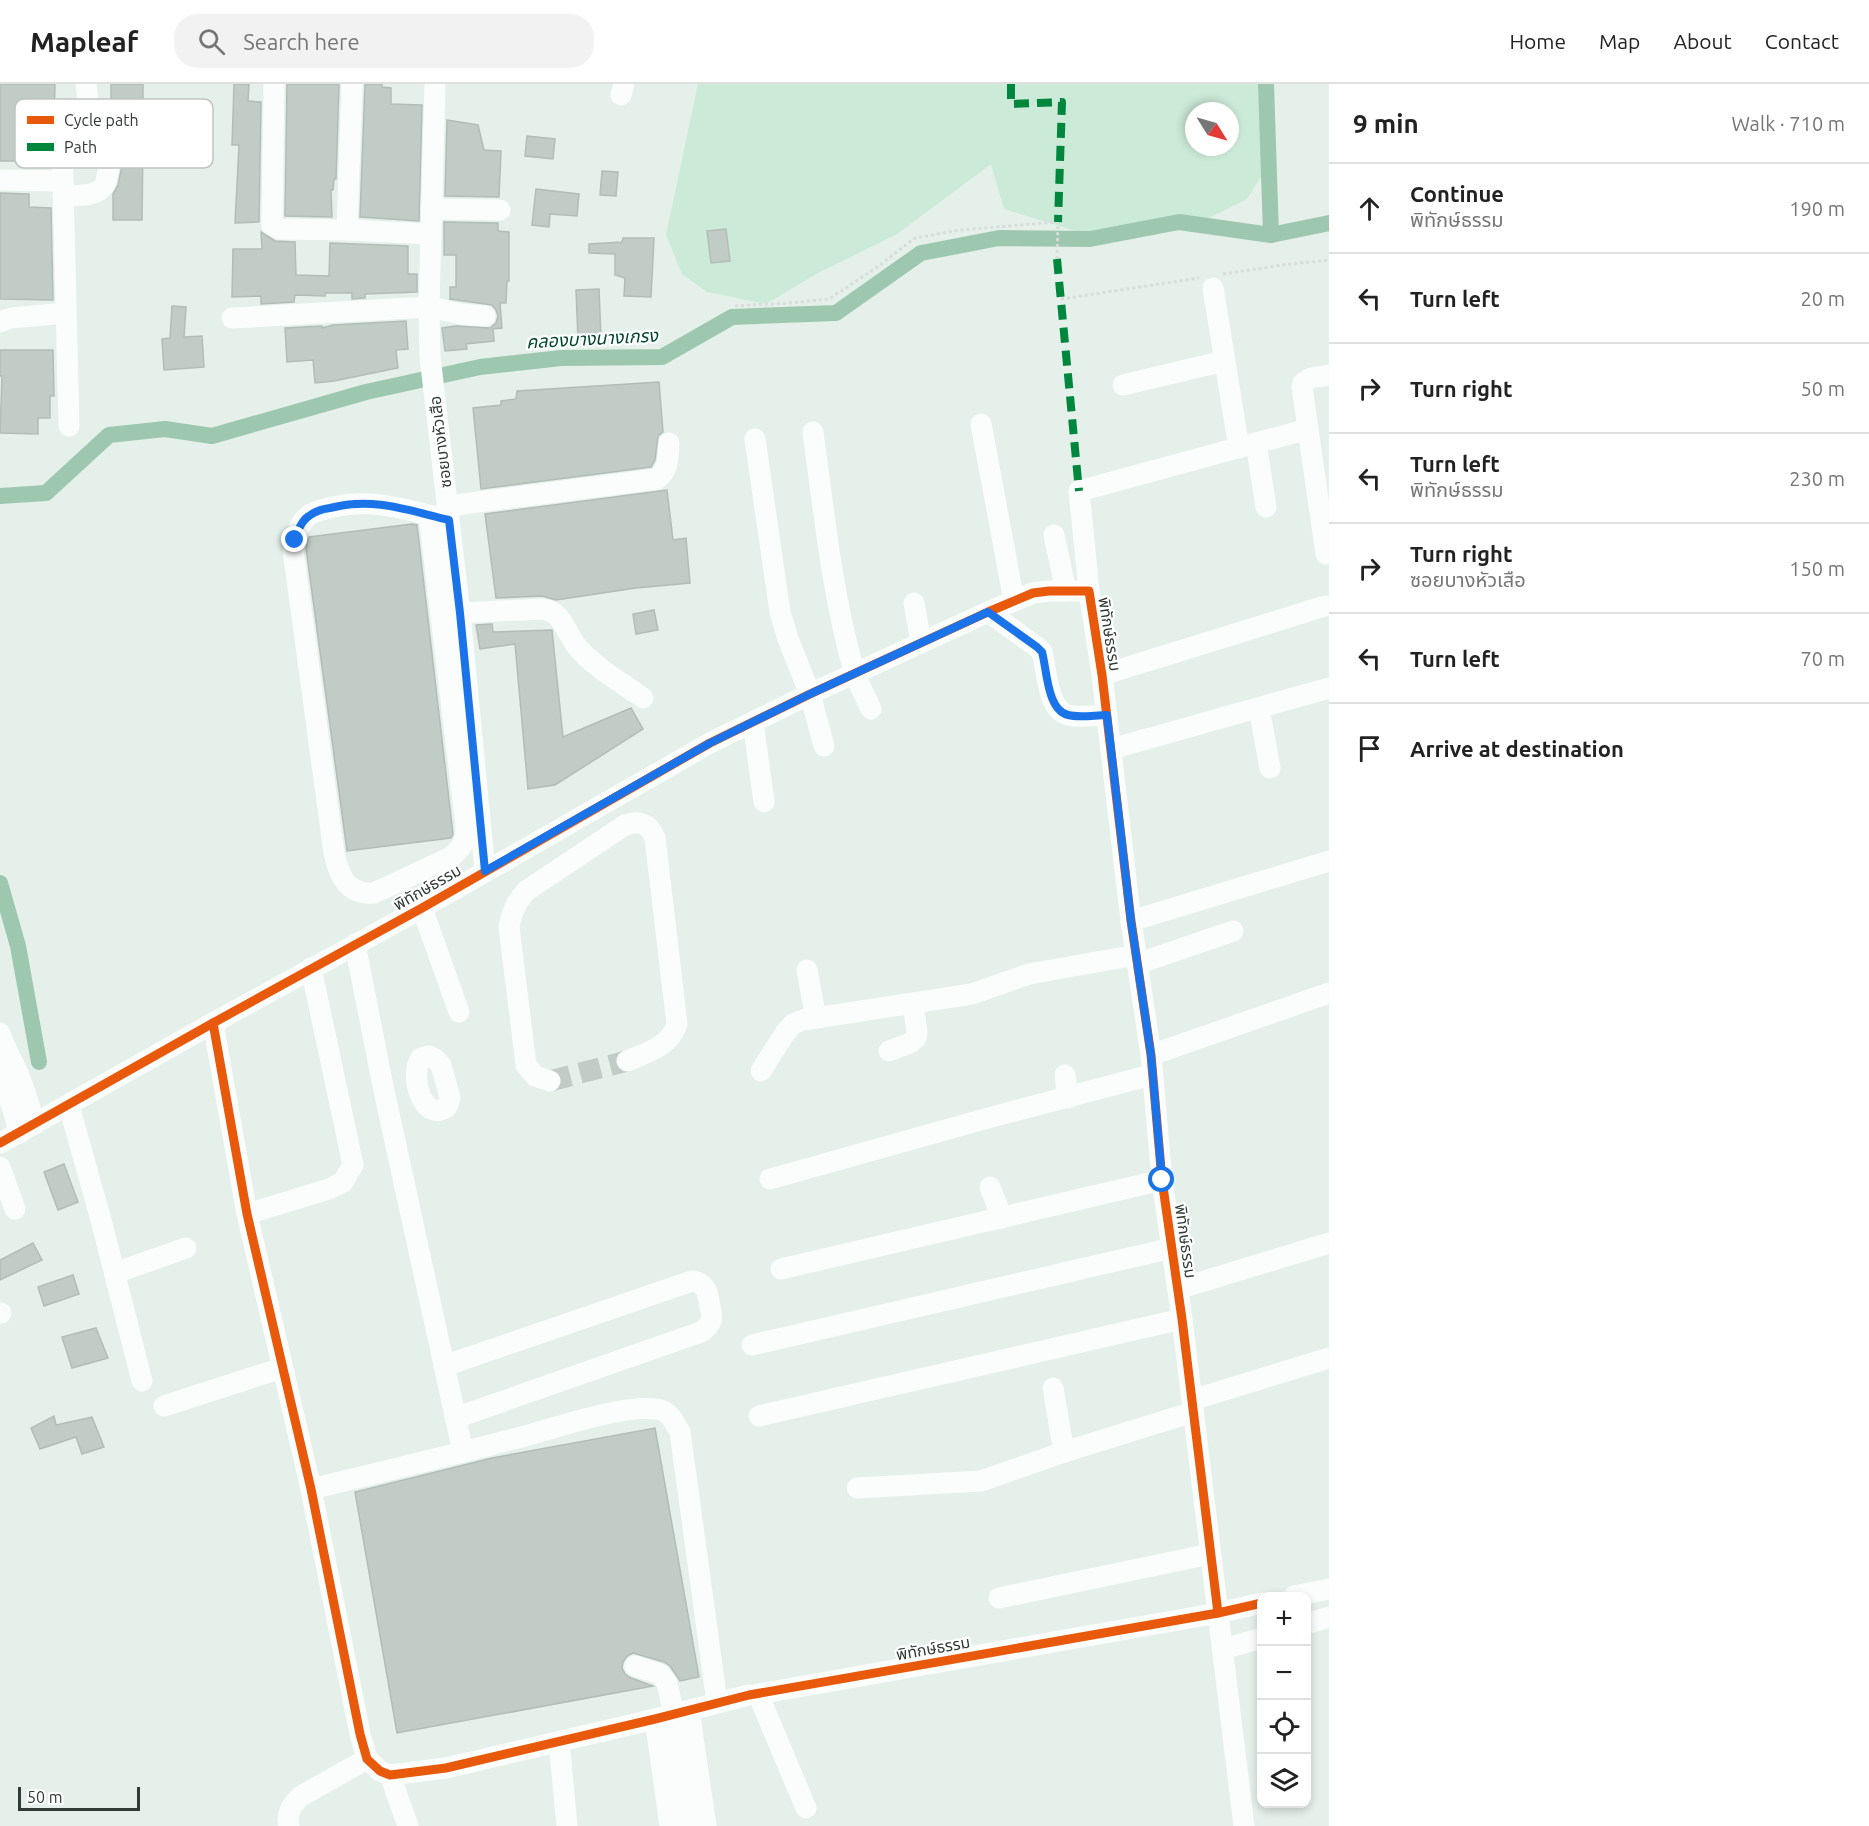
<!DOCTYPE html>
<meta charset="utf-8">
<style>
:root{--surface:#fff;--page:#f2f2f2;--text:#222;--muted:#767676;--line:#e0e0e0}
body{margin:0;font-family:Ubuntu,"Noto Sans Thai",sans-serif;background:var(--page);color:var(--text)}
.controls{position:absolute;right:18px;bottom:18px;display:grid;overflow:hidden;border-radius:12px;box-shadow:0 3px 9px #0003}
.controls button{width:54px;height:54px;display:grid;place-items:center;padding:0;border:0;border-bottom:2px solid var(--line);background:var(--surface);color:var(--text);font:30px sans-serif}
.compass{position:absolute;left:1185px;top:18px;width:54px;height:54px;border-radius:50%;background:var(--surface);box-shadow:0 3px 9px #0003;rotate:127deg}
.scale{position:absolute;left:18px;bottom:15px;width:122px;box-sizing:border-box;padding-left:6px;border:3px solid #313a35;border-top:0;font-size:16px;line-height:21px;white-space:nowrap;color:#313a35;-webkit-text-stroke:4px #fff;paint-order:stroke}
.stop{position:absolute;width:18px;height:18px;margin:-14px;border:4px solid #1a73e8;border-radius:50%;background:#fff}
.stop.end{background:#1a73e8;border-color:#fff;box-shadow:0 2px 6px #0008}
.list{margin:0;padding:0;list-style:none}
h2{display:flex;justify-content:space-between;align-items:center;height:78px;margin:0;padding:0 24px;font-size:26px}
h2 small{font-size:20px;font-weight:400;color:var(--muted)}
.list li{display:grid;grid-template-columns:39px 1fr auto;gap:18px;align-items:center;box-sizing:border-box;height:90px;padding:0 24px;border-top:2px solid var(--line)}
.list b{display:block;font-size:22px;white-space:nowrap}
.list p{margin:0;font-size:20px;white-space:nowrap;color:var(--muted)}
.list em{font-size:20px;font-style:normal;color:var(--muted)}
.icon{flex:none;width:33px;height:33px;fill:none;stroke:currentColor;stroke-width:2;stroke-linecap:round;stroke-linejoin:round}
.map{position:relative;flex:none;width:1329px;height:1742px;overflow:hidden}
header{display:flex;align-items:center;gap:36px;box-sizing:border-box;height:84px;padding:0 30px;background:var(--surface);border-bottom:2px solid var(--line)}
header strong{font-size:28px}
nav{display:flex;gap:33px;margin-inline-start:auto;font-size:21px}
.search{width:420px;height:54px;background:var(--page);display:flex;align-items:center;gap:15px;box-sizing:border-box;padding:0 21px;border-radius:24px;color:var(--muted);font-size:22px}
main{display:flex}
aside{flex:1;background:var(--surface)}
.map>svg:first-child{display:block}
</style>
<header>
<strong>Mapleaf</strong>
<div class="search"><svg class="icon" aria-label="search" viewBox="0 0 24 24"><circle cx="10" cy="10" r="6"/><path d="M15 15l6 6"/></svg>Search here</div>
<nav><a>Home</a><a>Map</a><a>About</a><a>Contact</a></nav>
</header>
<main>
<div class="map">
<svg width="1329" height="1742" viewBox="0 0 1329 1742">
<rect width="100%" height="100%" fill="#e4f0e9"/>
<!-- green -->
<path fill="#ccead8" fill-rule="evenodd" d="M 698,0 L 1259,0 L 1269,80 L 1247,115 L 1209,134 L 1154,151 L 1099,154 L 1004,125 L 991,80 L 897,150 L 816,190 L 766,220 L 707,208 L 682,190 L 666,151 ZM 1194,27 L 1230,27 L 1230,63 L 1194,63 Z"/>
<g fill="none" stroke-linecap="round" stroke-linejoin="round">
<!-- canal -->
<g stroke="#9ec7b0" stroke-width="16">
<path d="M 1266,0 L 1271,151"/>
<path d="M 0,412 L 46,409 L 109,351 L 165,345 L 212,352 L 366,308 L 480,283 L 561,274 L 662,273 L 732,233 L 836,229 L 921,169 L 999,154 L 1090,155 L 1179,138 L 1271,151 L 1329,139"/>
<path d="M 0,799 L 18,862 L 39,978"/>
</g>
</g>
<!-- building -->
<g fill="#c1ccc6" stroke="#b3bdb8" stroke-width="1.5">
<path d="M 0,0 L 55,0 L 54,45 L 49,60 L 50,77 L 0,77 Z"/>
<path d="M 111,0 L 143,0 L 143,22 L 111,21 Z"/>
<path d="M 234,0 L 249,0 L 248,17 L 261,18 L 259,138 L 235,139 L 239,61 L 232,61 Z"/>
<path d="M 287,0 L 339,0 L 336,95 L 334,95 L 333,106 L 331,106 L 332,133 L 285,132 Z"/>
<path d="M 365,0 L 382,0 L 382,3 L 391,4 L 391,20 L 422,21 L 419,137 L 360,133 Z"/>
<path d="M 447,36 L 478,41 L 484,66 L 501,67 L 499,113 L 445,112 Z"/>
<path d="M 527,52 L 555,55 L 553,75 L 525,72 Z"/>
<path d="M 114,59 L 143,59 L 142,136 L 113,136 L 113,110 L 118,101 L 122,82 L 121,76 L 114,70 Z"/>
<path d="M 602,87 L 618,88 L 616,112 L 600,111 Z"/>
<path d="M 536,105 L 579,110 L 577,132 L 550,130 L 549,143 L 532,141 Z"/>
<path d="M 0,109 L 29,110 L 29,123 L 51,124 L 53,216 L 0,215 Z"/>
<path d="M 444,138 L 498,139 L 498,147 L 509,148 L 509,197 L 507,197 L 506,219 L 500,219 L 502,244 L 493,245 L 494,257 L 466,260 L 467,265 L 445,267 L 442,244 L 456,242 L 490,244 L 496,239 L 498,232 L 496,226 L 492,221 L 450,215 L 450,203 L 456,203 L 456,171 L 444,171 Z"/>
<path d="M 726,145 L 730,177 L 711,179 L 707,147 Z"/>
<path d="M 261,148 L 275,157 L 295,158 L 296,191 L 329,192 L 330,159 L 408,162 L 408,190 L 417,190 L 417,208 L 365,210 L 365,214 L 352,215 L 352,209 L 326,209 L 325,212 L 295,211 L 294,218 L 261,220 L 261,212 L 232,213 L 233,165 L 262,165 Z"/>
<path d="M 623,154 L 654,154 L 651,213 L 624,212 L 625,194 L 615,191 L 615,170 L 589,169 L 589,160 L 622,158 Z"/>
<path d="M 599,205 L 601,254 L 578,255 L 576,206 Z"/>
<path d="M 172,222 L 186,223 L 184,253 L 202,252 L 204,283 L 164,286 L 162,255 L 170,254 Z"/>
<path d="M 406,237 L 408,265 L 396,266 L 398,284 L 334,297 L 315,299 L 313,276 L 287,278 L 285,244 L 322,242 L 322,244 L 333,241 Z"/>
<path d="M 0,266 L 53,266 L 54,312 L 50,312 L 50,334 L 38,334 L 38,350 L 0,349 L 2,292 L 0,292 Z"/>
<path d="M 659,298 L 663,348 L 658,352 L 655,376 L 651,383 L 481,405 L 473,324 L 501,321 L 501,317 L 516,315 L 517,307 Z"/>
<path d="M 667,406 L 673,456 L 686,454 L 690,499 L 636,504 L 556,516 L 542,512 L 496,514 L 485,430 Z"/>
<path d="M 412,440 L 417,441 L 453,750 L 451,754 L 347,767 L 306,464 L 309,453 Z"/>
<path d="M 654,526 L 658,546 L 636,550 L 633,530 Z"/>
<path d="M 492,540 L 493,548 L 552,546 L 563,653 L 631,624 L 643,645 L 555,701 L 528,705 L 515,560 L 480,565 L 476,541 Z"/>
<path d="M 64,1080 L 78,1118 L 58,1126 L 44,1088 Z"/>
<path d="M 33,1159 L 42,1176 L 0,1196 L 0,1176 Z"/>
<path d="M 73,1191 L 79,1210 L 44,1222 L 38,1203 Z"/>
<path d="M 96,1244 L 108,1274 L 72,1284 L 62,1253 Z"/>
<path d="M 54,1332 L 56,1341 L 92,1333 L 104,1363 L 82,1370 L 76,1353 L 40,1365 L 31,1344 Z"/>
<path d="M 655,1344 L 699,1593 L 680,1597 L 670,1582 L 664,1578 L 633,1569 L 627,1572 L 623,1578 L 622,1584 L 625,1590 L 631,1594 L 653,1602 L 397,1649 L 355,1408 L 492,1374 Z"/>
</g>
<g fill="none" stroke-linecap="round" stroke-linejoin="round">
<!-- minor-tunnel -->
<path stroke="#c0ccc5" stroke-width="21" stroke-dasharray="21 10" stroke-linecap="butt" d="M 550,997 L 627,977"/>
<!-- path -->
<g stroke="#d8dcda" stroke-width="3" stroke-dasharray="3 3" stroke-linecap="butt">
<path d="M 1223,190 L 1282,181 L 1329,176"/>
<path d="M 1061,215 L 1199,194"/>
<path d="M 735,222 L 790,219 L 829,215 L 876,184 L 915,154 L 959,146 L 1058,138 L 1057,175"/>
</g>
<!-- minor -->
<g stroke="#fbfdfc" stroke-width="21">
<path d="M 274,0 L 272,141 L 280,145 L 347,146 L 431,150"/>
<path d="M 435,0 L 429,223 L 430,273 L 460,529 L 485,787"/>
<path d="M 621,11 L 624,0"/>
<path d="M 87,34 L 139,34"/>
<path d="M 0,96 L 63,97"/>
<path d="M 63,112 C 76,111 97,114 105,100 C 107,95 108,87 109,81"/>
<path d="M 431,125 L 500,126"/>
<path d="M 347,146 L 352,0"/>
<path d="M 1213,204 L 1239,364"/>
<path d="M 232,234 L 429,223 L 461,230 L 485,232"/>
<path d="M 0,238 L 11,234 L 66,229"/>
<path d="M 1123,301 L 1224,277"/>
<path d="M 981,340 L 1014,517"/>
<path d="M 69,342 L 62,60 L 66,49 C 93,35 89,27 86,0"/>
<path d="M 1308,345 L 1302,303 L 1303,299 L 1311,294 L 1329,291"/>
<path d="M 813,348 C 824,428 832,510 854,587 C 858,600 866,613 871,625"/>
<path d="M 755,355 L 780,528 L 788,555 L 810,610 L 824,662"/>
<path d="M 1256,359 L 1266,423"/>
<path d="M 447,422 L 657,395 C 669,386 668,373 669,359"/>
<path d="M 429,431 L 466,743 C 466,757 462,764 451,773 L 374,809 C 347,811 339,792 334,769 L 293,466 C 295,455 298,440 308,432 C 314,427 322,426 329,424 C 373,413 407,426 449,436"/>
<path d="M 1054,451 L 1066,507"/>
<path d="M 1089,507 L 1079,407 L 1308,345 L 1326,470"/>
<path d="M 914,519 L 921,559"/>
<path d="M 988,528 L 1037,563 L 1042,568 C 1047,586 1047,625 1068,631 C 1080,634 1095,631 1107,631"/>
<path d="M 460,529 L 543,525 C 564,528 566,551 579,565 C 597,585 622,599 643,614"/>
<path d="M 1102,591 L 1325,522"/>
<path d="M 1259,624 L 1270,684"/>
<path d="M 753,638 L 764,718"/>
<path d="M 1111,665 L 1329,604"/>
<path d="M 422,824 L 459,928"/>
<path d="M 1131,837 L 1329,777"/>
<path d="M 355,860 L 384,1007 L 463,1368"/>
<path d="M 1137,880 L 1233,847"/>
<path d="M 807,886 L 816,934"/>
<path d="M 213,939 L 247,1130 L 311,1405 L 360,1650 L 367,1675 L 380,1687 L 390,1691 L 446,1684 L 655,1635 L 749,1611"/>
<path d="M 0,949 C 4,962 10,972 16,985 C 24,1002 29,1022 35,1040"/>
<path d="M 5,966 L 4,998 L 20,1049"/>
<path d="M 889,967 L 910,959 L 916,954 L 917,948 L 913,920"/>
<path d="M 1151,971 L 1329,909"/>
<path d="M 429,972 L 435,975 L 441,981 L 450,1014 L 447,1023 C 422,1040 409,990 421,974 Z"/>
<path d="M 761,987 L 785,949 L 793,940 L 803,936 L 972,910 L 1029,890 L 1136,871"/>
<path d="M 1065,991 L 1068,1014"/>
<path d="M 550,997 L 535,992 L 526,981 L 509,843 C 512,828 516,818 526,807 L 625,741 C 639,736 649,739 655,754 L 677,940 C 670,963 646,969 627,977"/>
<path d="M 69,1022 L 101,1136 L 142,1297"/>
<path d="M 0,1059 L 213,939 L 422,824 L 710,659 L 810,610 L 988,528 L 1033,509 L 1049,507 L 1089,507 L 1102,591 L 1131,837 L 1151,971 L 1162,1096 L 1182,1235 L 1218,1529 L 1262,1519"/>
<path d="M 0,1083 L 15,1125"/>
<path d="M 770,1095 L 981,1036 L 1151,991"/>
<path d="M 990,1103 L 1002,1134"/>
<path d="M 247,1130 L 329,1105 L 343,1098 L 353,1081 L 311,884"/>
<path d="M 781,1185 L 1162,1096"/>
<path d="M 115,1189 L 186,1164"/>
<path d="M 1178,1205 L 1329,1159"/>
<path d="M 0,1229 L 1,1229"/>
<path d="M 752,1261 L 1172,1164"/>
<path d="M 444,1282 L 692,1197 C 707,1199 708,1210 710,1223 C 711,1228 713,1233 711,1237 C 709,1243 705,1245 701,1248 L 455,1334"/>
<path d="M 1053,1304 L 1064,1368"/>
<path d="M 1192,1316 L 1329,1274"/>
<path d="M 164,1322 L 282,1284"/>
<path d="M 759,1332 L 1182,1235"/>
<path d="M 857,1404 L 981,1397 L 1064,1368 L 1193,1328"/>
<path d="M 311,1405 C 382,1388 454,1371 525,1352 C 559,1343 621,1321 655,1325 C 669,1326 674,1337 680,1348 L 717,1618"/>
<path d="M 1294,1512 L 1329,1505"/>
<path d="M 999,1514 L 1210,1470"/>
<path d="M 1306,1540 L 1329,1533"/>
<path d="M 1223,1565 L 1262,1554"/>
<path d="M 635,1582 L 660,1590 L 667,1599 L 674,1630 L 689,1742"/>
<path d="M 689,1626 L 706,1742"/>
<path d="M 655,1635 L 670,1742"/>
<path d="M 559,1658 L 567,1742"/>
<path d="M 390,1691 L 408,1742"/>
<path d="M 806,1724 L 758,1610 L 1218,1529 L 1244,1742"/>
<path d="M 289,1742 C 286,1730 292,1720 301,1712 L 367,1675"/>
</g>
<!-- quiet -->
<g stroke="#00873e" stroke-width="8" stroke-dasharray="15 8" stroke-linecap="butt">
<path d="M 1011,0 L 1011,20 L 1062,18 L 1058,138"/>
<path d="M 1057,175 L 1079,407"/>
</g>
<defs>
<g id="cycleway">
<path d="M 213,939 L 247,1130 L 311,1405 L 360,1650 L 367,1675 L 380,1687 L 390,1691 L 446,1684 L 655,1635 L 749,1611 L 1218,1529"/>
<path d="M 0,1059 L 213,939 L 422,824 L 710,659 L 810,610 L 988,528 L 1033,509 L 1049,507 L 1089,507 L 1102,591 L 1131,837 L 1151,971 L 1162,1096 L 1182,1235 L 1218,1529 L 1262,1519"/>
</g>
</defs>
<!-- cycleway casing -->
<use href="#cycleway" stroke="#fff" stroke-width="13"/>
<!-- cycleway -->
<use href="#cycleway" stroke="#e8590c" stroke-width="9"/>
</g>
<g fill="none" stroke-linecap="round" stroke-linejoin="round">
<!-- route -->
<path stroke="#1a73e8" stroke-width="8" d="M 295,456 C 298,447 301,437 309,432 C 315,427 323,425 330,424 C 373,413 407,426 449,436 L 460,529 L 485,787 L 710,659 L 810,610 L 988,528 L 1037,563 L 1042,568 C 1047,586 1047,626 1068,631 C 1080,634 1095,631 1107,631 L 1131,837 L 1151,971 L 1162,1096"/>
</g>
<g text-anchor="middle" stroke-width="4.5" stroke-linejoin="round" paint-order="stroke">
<!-- street labels -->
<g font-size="16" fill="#313a35" stroke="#fff">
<text transform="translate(440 358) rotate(-97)" y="6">ซอยบางหัวเสือ</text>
<text transform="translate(1110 550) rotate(81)" y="6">พิทักษ์ธรรม</text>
<text transform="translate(427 803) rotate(-30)" y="6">พิทักษ์ธรรม</text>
<text transform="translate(1186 1157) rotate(82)" y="6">พิทักษ์ธรรม</text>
<text transform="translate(933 1564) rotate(-10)" y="6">พิทักษ์ธรรม</text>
</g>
<!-- water labels -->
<g font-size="18" font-style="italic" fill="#00482d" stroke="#fff">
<text transform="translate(592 255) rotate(-3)" y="6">คลองบางนางเกรง</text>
</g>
</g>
<!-- legend -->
<rect x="15" y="15" width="198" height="69" rx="9" fill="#fff" stroke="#c1c4c2" stroke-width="1.5"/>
<rect x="27" y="32" width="27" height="8" fill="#e8590c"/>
<rect x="27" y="59" width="27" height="8" fill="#00873e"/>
<g font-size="16" fill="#313a35">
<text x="64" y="42">Cycle path</text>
<text x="64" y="69">Path</text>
</g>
</svg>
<div class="controls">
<button>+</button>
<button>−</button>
<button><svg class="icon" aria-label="locate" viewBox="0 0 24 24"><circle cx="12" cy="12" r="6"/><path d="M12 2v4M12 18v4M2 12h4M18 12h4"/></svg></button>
<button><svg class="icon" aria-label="layers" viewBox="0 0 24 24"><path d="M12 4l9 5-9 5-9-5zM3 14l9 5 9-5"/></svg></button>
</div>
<svg class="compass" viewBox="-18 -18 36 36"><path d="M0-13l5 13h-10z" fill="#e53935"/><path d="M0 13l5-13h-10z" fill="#767676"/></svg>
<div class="scale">50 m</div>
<div class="stop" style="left:1162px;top:1096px"></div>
<div class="stop end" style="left:295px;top:456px"></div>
</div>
<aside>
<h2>9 min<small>Walk · 710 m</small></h2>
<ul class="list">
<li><svg class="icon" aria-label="ahead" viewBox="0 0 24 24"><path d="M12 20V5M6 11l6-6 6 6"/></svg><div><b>Continue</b><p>พิทักษ์ธรรม</p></div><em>190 m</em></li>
<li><svg class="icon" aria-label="left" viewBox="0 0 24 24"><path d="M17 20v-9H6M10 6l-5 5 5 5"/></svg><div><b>Turn left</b></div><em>20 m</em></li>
<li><svg class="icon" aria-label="right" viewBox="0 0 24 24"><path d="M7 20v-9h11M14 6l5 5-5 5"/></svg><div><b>Turn right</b></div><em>50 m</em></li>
<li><svg class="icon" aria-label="left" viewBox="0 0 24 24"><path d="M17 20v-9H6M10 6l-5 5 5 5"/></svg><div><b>Turn left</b><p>พิทักษ์ธรรม</p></div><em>230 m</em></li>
<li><svg class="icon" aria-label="right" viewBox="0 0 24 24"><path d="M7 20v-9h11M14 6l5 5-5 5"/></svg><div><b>Turn right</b><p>ซอยบางหัวเสือ</p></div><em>150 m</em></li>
<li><svg class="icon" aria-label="left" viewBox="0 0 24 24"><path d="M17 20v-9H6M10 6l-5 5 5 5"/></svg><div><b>Turn left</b></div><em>70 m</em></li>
<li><svg class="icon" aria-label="arrive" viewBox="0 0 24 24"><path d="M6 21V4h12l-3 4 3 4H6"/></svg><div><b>Arrive at destination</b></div></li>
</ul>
</aside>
</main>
